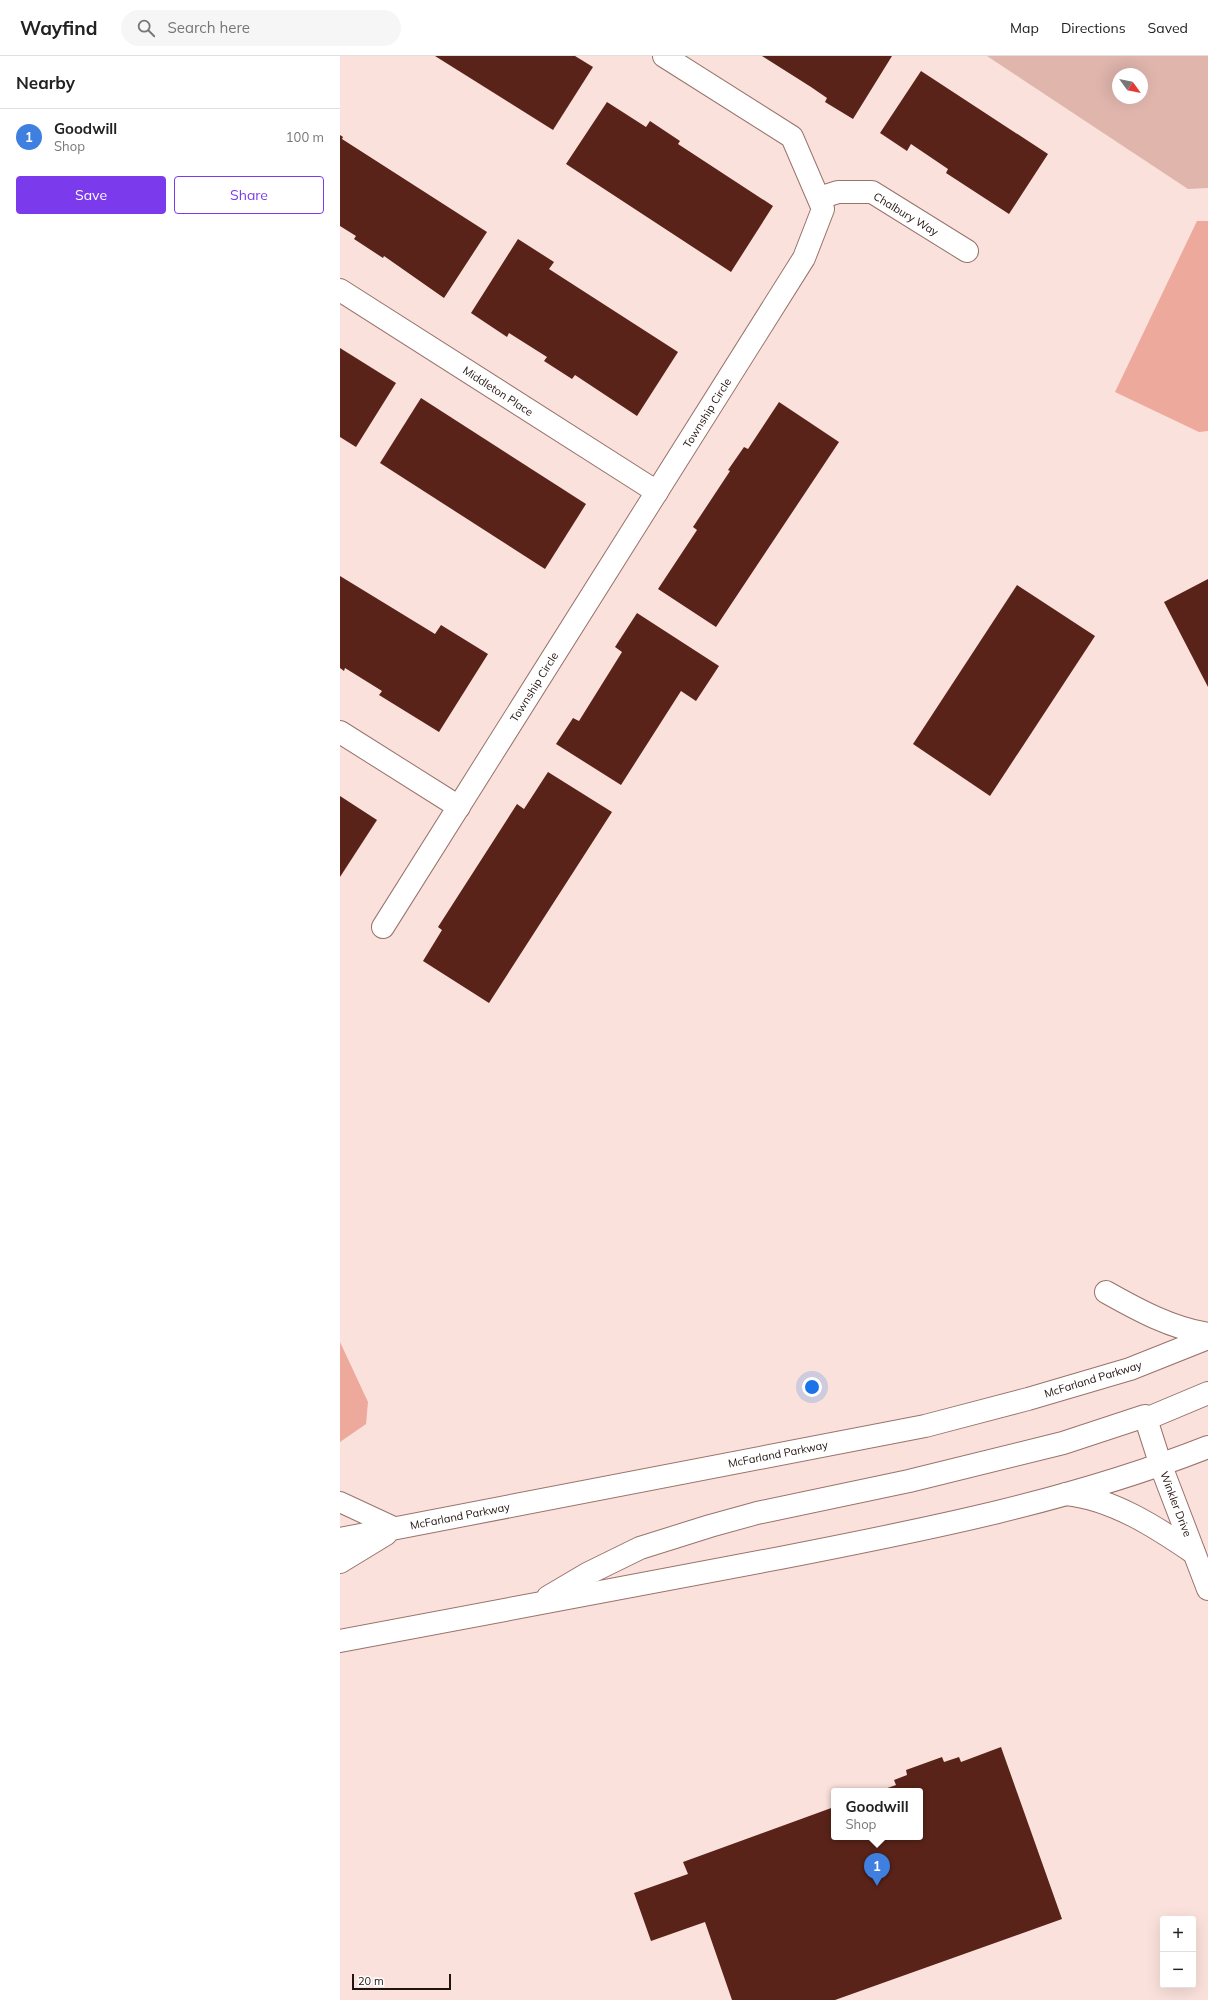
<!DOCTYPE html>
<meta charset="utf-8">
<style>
:root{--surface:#fff;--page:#f6f6f6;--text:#222;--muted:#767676;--line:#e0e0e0;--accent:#7c3aed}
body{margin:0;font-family:Mulish,sans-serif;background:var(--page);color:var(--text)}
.controls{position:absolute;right:12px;bottom:12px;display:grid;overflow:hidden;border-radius:4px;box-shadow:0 4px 16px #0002}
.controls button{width:36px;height:36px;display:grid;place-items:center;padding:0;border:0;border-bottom:1px solid var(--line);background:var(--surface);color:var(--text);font:20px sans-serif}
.compass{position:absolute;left:772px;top:12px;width:36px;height:36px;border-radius:50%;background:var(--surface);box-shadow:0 4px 16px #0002;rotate:123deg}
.scale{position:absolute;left:12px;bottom:10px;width:99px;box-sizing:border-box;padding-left:4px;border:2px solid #211310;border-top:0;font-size:11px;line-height:14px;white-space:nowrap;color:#211310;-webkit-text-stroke:3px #fff;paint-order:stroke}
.you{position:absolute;left:472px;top:1331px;width:14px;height:14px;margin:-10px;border:3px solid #fff;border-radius:50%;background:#1a73e8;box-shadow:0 0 0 6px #1a73e833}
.badge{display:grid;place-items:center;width:26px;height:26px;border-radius:50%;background:var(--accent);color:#fff;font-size:13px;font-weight:700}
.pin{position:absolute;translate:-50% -33px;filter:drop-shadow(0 1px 2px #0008)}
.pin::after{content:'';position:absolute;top:21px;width:14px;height:12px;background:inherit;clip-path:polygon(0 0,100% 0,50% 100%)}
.popup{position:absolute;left:491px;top:1732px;width:92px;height:52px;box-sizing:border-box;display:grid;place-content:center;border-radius:4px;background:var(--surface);filter:drop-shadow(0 1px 3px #0005);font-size:13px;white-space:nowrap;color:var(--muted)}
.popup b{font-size:15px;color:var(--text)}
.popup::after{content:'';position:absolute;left:50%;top:100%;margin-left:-8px;border:8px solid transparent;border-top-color:var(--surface)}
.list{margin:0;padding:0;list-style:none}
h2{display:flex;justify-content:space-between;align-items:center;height:52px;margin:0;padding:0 16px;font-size:17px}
h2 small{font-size:13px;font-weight:400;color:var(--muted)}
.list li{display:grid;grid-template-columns:26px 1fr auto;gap:12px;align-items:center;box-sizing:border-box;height:56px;padding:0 16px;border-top:1px solid var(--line)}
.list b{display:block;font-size:15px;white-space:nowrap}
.list p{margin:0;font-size:13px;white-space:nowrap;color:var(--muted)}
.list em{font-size:13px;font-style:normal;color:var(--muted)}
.actions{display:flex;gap:8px;padding:12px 16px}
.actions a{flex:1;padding:9px 0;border:1px solid var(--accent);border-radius:4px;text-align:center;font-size:14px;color:var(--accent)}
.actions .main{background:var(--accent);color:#fff}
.icon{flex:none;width:22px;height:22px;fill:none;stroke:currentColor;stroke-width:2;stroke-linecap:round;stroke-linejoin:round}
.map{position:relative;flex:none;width:868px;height:1944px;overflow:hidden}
header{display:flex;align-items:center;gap:24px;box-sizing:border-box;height:56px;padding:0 20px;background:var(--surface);border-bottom:1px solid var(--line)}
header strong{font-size:19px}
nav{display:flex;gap:22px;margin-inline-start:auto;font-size:14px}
.search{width:280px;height:36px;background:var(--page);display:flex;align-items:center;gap:10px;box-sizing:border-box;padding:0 14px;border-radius:22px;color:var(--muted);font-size:15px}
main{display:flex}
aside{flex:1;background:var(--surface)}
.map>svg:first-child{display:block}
</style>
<header>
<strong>Wayfind</strong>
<div class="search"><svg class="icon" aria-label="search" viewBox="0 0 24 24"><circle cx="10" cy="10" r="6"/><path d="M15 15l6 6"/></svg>Search here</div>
<nav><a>Map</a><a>Directions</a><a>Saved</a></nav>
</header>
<main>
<aside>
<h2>Nearby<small></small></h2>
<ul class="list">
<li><span class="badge" style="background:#3f7fe0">1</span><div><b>Goodwill</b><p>Shop</p></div><em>100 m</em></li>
</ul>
<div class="actions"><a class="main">Save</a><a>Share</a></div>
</aside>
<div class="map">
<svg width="868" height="1944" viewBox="0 0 868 1944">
<rect width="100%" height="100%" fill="#fae1db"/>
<!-- green -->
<path fill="#dfb5ac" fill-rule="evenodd" d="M 647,0 L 868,0 L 868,132 L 848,133 ZM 778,18 L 802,18 L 802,42 L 778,42 Z"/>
<!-- water -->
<g fill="#eda99b">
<path d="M 857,165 L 868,165 L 868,375 L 859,376 L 775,336 Z"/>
<path d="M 0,1286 L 28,1346 L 26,1368 L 0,1386 Z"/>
</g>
<!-- building -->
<g fill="#5a2319">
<path d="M 95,0 L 235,0 L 253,11 L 213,74 Z"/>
<path d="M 422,0 L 552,0 L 513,63 L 485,46 L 487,42 L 471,31 Z"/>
<path d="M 581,15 L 708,98 L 669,158 L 606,117 L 608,113 L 571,88 L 567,95 L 540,77 Z"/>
<path d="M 267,46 L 306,71 L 310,65 L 340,85 L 338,88 L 433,150 L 391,216 L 226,108 Z"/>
<path d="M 0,79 L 3,81 L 2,83 L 147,176 L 104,242 L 44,200 L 43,202 L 14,183 L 16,180 L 0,170 Z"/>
<path d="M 178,183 L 214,206 L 209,213 L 338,296 L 297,360 L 235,319 L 232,323 L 204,305 L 207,301 L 169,277 L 167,281 L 131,257 Z"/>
<path d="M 0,292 L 56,327 L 16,391 L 0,381 Z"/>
<path d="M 81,342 L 246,448 L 205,513 L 40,407 Z"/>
<path d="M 439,346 L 499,386 L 376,571 L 318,533 L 357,474 L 353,471 L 390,415 L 388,414 L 404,391 L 408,393 Z"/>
<path d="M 0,520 L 95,578 L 101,569 L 148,598 L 99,676 L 39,639 L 42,635 L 5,612 L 4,615 L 0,612 Z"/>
<path d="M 868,523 L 868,631 L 824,546 Z"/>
<path d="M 677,529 L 755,580 L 650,740 L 573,688 Z"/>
<path d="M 297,557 L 379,610 L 356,645 L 341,635 L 281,729 L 216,688 L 233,662 L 239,665 L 282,596 L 275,591 Z"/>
<path d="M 208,716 L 272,756 L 149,947 L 83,905 L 102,874 L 98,871 L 177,748 L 184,753 Z"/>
<path d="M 0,740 L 37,764 L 0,821 Z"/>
<path d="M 661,1691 L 722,1863 L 495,1944 L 392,1944 L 365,1866 L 311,1885 L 294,1837 L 348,1818 L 343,1806 L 494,1751 L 494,1781 L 580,1781 L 580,1735 L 539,1735 L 556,1729 L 554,1724 L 567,1719 L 566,1714 L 602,1701 L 604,1706 L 619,1701 L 621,1706 Z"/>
</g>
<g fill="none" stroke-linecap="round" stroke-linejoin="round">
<defs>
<path id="lane" d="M 0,1446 L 56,1472"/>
<g id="street">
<path d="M 479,142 L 498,136 L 532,136 L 627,195"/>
<path d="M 0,234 L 317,436"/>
<path d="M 0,676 L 119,751"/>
<path d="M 43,871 L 464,202 L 483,153 L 452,81 L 324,0"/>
<path d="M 806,1363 L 821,1410 L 868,1533"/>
</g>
<g id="primary">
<path d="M 766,1236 C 798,1254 831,1272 868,1278"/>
<path d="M 806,1363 L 868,1337"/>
<path d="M 726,1438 C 773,1443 816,1471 854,1497"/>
<path d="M 0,1483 L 585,1370 L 688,1343 L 790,1313 L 868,1282"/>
<path d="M 0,1506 L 46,1478"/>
<path d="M 208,1541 L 247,1518 L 300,1492 L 370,1470 L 417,1457 L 569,1425 L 723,1387 L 805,1360"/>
<path d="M 0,1585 C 147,1557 293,1530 440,1502 C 584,1474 731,1445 868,1391"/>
</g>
</defs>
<!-- lane casing -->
<use href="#lane" stroke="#98736b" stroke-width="22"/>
<!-- street casing -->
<use href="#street" stroke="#98736b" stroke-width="24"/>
<!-- primary casing -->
<use href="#primary" stroke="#98736b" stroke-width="24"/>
<!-- lane -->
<use href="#lane" stroke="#fff" stroke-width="20"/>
<!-- street -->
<use href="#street" stroke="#fff" stroke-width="22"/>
<!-- primary -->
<use href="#primary" stroke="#fff" stroke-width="22"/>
</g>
<g text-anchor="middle" stroke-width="4" stroke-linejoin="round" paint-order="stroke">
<!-- street labels -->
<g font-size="11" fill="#211310" stroke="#fff">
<text transform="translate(566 158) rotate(31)" y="4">Chalbury Way</text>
<text transform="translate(158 335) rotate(33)" y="4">Middleton Place</text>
<text transform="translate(367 357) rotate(-58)" y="4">Township Circle</text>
<text transform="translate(194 631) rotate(-58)" y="4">Township Circle</text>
<text transform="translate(753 1323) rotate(-17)" y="4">McFarland Parkway</text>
<text transform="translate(438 1398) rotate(-11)" y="4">McFarland Parkway</text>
<text transform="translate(836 1448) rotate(69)" y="4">Winkler Drive</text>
<text transform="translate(120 1460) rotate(-11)" y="4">McFarland Parkway</text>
</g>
</g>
</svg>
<div class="controls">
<button>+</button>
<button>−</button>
</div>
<svg class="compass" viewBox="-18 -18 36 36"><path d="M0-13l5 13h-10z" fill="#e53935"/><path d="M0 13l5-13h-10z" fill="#767676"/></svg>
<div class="scale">20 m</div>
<div class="you"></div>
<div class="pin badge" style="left:537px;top:1830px;background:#3f7fe0">1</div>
<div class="popup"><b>Goodwill</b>Shop</div>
</div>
</main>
